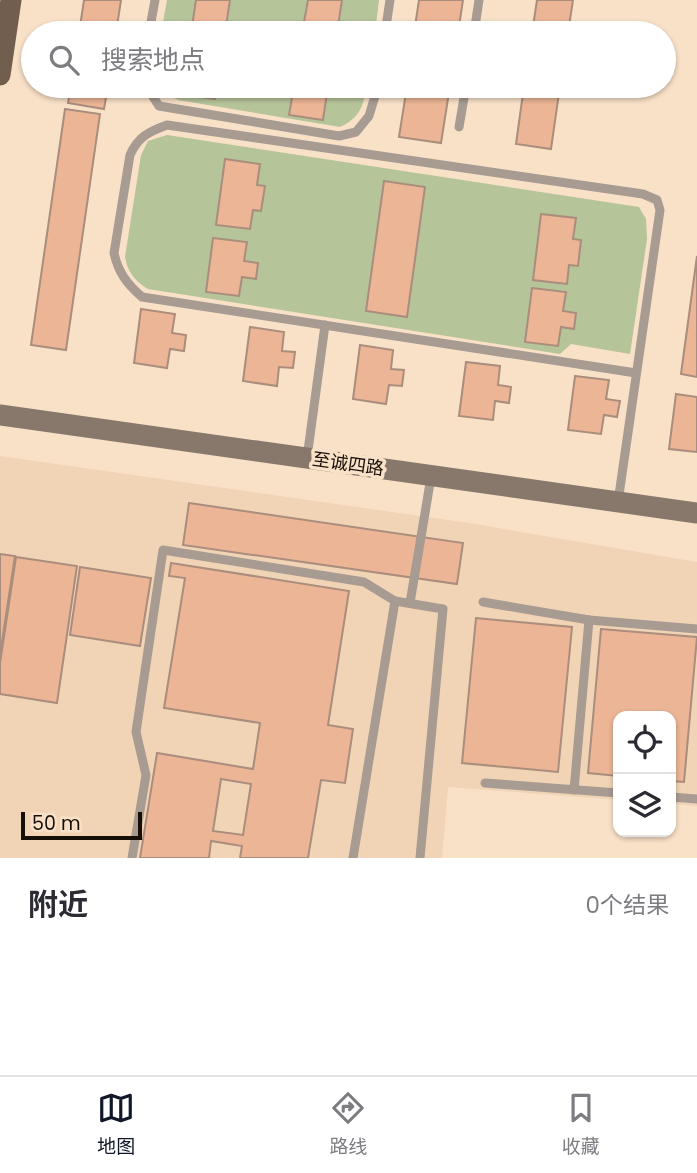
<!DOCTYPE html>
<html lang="zh">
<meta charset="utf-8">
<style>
:root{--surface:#fff;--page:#f2f2f3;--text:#2b2b33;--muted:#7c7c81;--line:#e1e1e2;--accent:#111827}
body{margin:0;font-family:Poppins,"Noto Sans SC",sans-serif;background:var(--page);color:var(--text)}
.controls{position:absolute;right:21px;bottom:21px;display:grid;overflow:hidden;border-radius:14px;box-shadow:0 2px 5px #0004}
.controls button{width:63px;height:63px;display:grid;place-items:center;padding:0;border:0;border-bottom:2px solid var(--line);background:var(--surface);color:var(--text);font:35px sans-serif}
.scale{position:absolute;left:21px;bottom:18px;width:121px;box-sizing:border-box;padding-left:7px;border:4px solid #170f07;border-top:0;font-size:19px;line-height:24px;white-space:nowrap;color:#170f07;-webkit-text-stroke:5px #f9e1c8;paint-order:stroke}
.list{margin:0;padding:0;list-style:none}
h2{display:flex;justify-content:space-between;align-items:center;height:91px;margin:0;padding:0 28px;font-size:30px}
h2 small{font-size:23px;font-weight:400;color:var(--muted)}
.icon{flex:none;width:38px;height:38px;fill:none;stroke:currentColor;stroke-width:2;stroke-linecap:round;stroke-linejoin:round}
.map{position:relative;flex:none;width:697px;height:858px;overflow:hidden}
.search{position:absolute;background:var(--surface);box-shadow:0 2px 5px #0004;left:21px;right:21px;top:21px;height:77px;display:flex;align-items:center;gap:18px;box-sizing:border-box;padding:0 24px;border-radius:38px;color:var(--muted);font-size:26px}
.sheet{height:217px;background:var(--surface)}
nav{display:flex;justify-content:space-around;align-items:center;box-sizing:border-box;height:98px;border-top:2px solid var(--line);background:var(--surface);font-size:19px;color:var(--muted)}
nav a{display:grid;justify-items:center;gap:4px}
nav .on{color:var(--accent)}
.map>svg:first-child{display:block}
</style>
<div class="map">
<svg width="697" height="858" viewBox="0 0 697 858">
<rect width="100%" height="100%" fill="#f9e1c8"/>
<!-- built -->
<path fill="#f1d4b6" d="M 0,456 L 469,523 L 697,562 L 697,806 L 671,804 L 671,716 L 618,716 L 618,800 L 448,787 L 442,858 L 0,858 Z"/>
<!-- green -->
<g fill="#b6c49a">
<path d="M 167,0 L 379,0 L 375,33 L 161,33 Z"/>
<path d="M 162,86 L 367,86 C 363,106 360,118 340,127 L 178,100 L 167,94 Z"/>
<path d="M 167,135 L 639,207 L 646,219 L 647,239 L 630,354 L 571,344 L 560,354 L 148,289 C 135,281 128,273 125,257 L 141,155 L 148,141 Z"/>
</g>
<!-- building -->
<g fill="#ebb596" stroke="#aa8d7d" stroke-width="2" fill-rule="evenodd">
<path d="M 84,0 L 121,0 L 116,33 L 79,33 Z"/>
<path d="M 196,0 L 230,0 L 225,33 L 191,33 Z"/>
<path d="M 308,0 L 342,0 L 337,33 L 302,33 Z"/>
<path d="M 419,0 L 463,0 L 458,33 L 414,33 Z"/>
<path d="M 537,0 L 573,0 L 568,33 L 532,33 Z"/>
<path d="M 71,86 L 108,86 L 104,109 L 68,103 Z"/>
<path d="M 182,86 L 217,86 L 215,99 L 181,94 Z"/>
<path d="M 294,86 L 328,86 L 323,120 L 289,115 Z"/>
<path d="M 407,86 L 450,86 L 441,143 L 399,137 Z"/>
<path d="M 524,86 L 560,86 L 551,149 L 516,144 Z"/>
<path d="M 65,109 L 100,114 L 66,350 L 31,345 Z"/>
<path d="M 225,159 L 260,164 L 257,185 L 265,186 L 261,211 L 253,210 L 250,229 L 216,225 Z"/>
<path d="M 384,181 L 425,187 L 407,317 L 366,311 Z"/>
<path d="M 541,214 L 576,218 L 573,239 L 581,240 L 578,266 L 569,265 L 567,284 L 533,280 Z"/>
<path d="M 213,238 L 247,242 L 244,261 L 258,263 L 256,279 L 242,277 L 239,296 L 206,292 Z"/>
<path d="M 697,256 L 697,377 L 681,374 Z"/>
<path d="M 532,288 L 566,292 L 563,311 L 576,313 L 574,329 L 561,327 L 558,346 L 525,342 Z"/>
<path d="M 141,309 L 175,314 L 172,333 L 186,335 L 184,351 L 170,349 L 167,368 L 134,363 Z"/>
<path d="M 250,327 L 284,332 L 282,351 L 295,352 L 293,368 L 279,367 L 277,386 L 243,381 Z"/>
<path d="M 360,345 L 393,350 L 391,369 L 404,370 L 402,386 L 389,385 L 386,404 L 353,399 Z"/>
<path d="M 466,362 L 500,366 L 498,385 L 511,387 L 509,403 L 495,401 L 493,420 L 459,416 Z"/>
<path d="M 575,376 L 609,380 L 606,399 L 620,401 L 617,417 L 604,415 L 601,434 L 568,430 Z"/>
<path d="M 676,394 L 697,397 L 697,452 L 669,449 Z"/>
<path d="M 189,503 L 463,543 L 457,584 L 183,545 Z"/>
<path d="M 0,554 L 15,556 L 0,655 Z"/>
<path d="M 16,557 L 77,566 L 57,703 L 0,694 L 0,663 Z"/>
<path d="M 171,563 L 349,591 L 328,725 L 353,729 L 345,783 L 321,780 L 308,858 L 240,858 L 242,846 L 211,841 L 209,858 L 140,858 L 157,753 L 253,769 L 260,723 L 164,708 L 185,578 L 169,576 ZM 221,779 L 251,784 L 243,835 L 213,831 Z"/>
<path d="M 80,567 L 151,578 L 140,646 L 70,635 Z"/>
<path d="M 476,618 L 572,627 L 558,772 L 462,763 Z"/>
<path d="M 601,629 L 697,637 L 684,782 L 671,781 L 671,716 L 618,716 L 618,776 L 588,773 Z"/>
</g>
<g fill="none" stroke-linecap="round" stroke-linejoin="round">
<!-- lane -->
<g stroke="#a79b92" stroke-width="9">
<path d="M 149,33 L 155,0"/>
<path d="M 385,33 L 390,0"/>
<path d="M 474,33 L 479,0"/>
<path d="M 146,86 L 159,106 L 339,136 L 356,132 L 369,116 L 378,86"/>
<path d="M 459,127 L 466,86"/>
<path d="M 307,458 L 325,325"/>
<path d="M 618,502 L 660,210 L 657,200 L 643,194 L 167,125 C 148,132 138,137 130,155 L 114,253 C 118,272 127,284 142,297 L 636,373"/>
<path d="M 483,602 L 589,620"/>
<path d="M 410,603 L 431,477"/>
<path d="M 485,783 L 618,793"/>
<path d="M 574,790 L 589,620 L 697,629"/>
<path d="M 671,797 L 697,799"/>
<path d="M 132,858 L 146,775 L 136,732 L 163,550 L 364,582 L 395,601 L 443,609 L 420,858"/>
<path d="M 353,858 L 395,601"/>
</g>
<!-- secondary -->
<path stroke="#88776b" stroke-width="21" d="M 0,415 L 697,513"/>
<!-- primary -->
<path stroke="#725e4e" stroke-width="21" d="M 0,75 L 11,0"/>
</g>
<g text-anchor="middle" stroke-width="7" stroke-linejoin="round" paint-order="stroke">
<!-- street labels -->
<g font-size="18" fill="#170f07" stroke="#f9e1c8">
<text transform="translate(348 464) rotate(8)" y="6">至诚四路</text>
</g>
</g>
</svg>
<div class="controls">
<button><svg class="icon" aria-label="locate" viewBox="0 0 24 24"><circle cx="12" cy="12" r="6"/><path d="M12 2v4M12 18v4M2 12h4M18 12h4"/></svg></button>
<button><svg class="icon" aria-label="layers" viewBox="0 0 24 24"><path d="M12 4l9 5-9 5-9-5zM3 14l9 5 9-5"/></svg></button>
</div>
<div class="scale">50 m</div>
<div class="search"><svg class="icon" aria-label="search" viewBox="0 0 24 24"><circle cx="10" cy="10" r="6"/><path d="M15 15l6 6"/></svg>搜索地点</div>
</div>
<section class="sheet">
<h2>附近<small>0个结果</small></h2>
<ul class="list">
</ul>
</section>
<nav>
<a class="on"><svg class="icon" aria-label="map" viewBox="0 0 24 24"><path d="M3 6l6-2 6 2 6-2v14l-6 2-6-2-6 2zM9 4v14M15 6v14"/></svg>地图</a>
<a><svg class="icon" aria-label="directions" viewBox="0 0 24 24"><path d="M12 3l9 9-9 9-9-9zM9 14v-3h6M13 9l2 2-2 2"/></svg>路线</a>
<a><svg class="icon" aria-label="saved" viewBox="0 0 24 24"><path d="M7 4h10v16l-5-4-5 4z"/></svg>收藏</a>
</nav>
